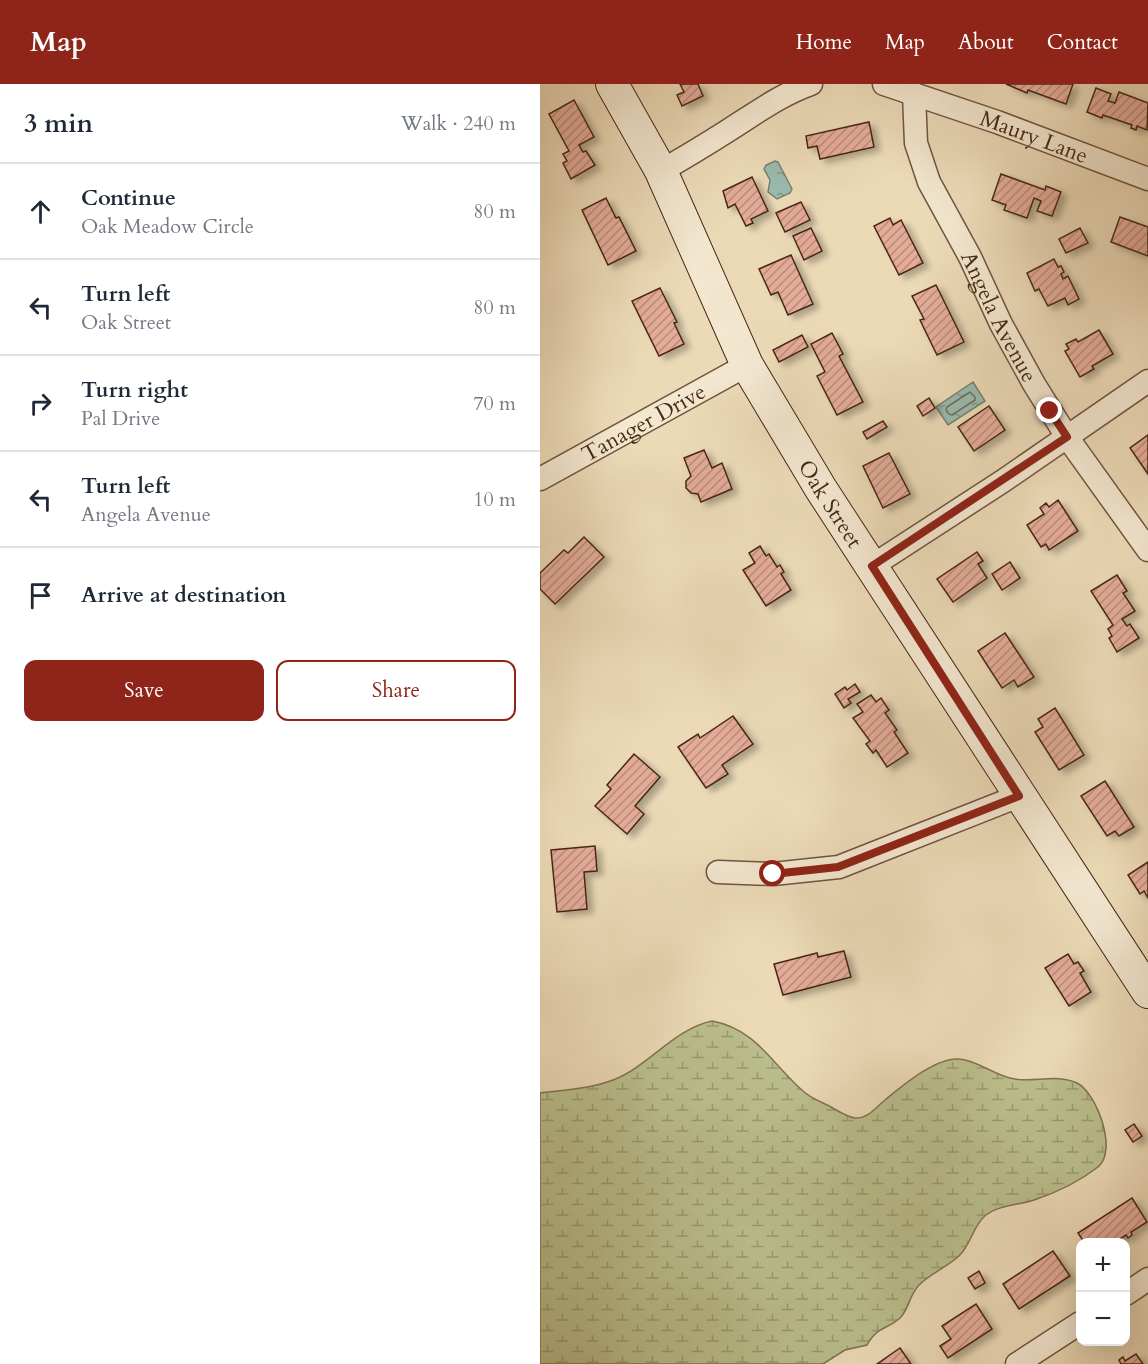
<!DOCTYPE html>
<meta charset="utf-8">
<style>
:root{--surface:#fff;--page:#f2f2f3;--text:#1f2937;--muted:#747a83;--line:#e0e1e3;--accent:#8f2418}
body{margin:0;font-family:Cardo,serif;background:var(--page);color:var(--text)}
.controls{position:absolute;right:18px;bottom:18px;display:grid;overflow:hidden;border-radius:12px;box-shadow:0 6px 24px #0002}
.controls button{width:54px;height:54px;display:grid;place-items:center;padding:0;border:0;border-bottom:2px solid var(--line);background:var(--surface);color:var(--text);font:30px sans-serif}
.stop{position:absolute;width:18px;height:18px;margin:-14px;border:4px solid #8f2418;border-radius:50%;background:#fff}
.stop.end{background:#8f2418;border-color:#fff;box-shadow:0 2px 6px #0008}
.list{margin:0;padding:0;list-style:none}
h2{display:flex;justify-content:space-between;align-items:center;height:78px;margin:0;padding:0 24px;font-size:26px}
h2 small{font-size:20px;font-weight:400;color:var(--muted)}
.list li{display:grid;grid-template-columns:39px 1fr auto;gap:18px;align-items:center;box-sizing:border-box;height:96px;padding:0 24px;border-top:2px solid var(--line)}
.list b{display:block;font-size:22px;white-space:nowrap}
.list p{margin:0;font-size:20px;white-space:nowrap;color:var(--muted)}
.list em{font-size:20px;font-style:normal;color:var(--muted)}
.actions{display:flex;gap:12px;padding:18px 24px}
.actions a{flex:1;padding:14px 0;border:2px solid var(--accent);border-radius:12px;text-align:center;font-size:21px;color:var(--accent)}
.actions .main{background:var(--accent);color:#fff}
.icon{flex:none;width:33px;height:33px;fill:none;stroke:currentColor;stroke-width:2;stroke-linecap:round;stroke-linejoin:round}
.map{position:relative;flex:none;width:608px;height:1280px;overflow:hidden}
header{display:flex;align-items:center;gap:36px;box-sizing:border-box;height:84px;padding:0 30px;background:var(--accent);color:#fff}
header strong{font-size:28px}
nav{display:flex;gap:33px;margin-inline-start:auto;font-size:21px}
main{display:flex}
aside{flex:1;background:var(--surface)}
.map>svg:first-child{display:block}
</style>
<header>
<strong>Map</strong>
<nav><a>Home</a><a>Map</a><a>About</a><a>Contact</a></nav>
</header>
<main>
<aside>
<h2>3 min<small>Walk · 240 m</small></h2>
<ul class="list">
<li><svg class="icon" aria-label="ahead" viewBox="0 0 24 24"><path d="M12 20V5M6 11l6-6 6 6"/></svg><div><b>Continue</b><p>Oak Meadow Circle</p></div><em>80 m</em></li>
<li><svg class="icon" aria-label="left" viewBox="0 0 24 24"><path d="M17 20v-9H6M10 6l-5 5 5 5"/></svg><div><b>Turn left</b><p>Oak Street</p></div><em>80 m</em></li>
<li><svg class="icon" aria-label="right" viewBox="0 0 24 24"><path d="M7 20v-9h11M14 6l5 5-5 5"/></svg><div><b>Turn right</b><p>Pal Drive</p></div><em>70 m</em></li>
<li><svg class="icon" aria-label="left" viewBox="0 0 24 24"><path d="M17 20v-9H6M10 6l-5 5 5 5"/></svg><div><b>Turn left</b><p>Angela Avenue</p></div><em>10 m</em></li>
<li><svg class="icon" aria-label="arrive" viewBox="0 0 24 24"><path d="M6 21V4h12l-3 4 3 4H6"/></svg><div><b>Arrive at destination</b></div></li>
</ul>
<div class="actions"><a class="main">Save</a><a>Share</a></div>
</aside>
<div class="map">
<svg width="608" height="1280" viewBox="0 0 608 1280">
<defs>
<pattern id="wetland-marsh" width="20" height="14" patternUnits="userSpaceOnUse" patternTransform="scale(1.5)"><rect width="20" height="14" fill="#babe8c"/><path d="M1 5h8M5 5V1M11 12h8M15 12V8" fill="none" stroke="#999a71"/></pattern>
<pattern id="water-ripples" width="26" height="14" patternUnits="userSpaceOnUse" patternTransform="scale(1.5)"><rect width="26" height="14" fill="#99bbaf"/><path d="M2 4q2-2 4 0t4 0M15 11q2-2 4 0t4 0" fill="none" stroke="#7f988d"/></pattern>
<pattern id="building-hatch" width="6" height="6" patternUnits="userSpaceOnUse" patternTransform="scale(1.5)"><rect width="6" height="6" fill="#e3ab98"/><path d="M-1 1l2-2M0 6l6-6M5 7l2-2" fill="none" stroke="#ba8b7b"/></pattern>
<filter id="shadow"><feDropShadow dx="6" dy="4" stdDeviation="3" flood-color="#0004"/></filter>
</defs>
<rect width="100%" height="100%" fill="#ecdab7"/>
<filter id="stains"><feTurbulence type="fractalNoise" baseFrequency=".00333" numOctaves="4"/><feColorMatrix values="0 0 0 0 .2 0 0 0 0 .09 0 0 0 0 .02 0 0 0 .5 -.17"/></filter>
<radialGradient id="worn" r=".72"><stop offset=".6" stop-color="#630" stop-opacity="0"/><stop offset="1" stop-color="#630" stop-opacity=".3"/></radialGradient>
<!-- wetland -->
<path fill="url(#wetland-marsh)" stroke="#807250" stroke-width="1.5" d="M 172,937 C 216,945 232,980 263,1007 C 270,1014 282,1018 291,1023 C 298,1027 307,1033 315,1034 C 328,1035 336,1023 345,1016 C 362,1002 396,973 419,975 C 436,976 453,990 470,994 C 491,1000 516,989 537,999 C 557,1009 578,1067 558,1083 C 540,1097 515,1109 494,1116 C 479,1121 459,1121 446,1131 C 433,1141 431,1161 419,1172 C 407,1183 390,1190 379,1201 C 370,1210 369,1224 361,1233 C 348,1246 338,1241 327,1261 L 305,1266 L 283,1280 L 0,1280 L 0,1009 C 24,1006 50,1005 73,996 C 109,982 134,945 172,937 Z"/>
<!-- water -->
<g fill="url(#water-ripples)" stroke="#788071" stroke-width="1.5">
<path d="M 235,77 L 238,78 L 252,105 L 250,109 L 237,115 L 228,108 L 230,96 L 224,85 L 226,81 Z"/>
<path d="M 433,298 L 445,317 L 408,341 L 396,323 Z"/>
</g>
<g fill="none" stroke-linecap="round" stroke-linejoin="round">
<!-- shore -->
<path stroke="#707162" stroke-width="1.5" d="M 430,308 L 435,313 L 435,316 L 412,331 L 409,330 L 406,326 L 407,323 Z"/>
</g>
<!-- building -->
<g fill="url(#building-hatch)" stroke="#472715" stroke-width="1.5" filter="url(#shadow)">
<path d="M 140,0 L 158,0 L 163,12 L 142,22 L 137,11 L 144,8 Z"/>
<path d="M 466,0 L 533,0 L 526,20 L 488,6 L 487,9 Z"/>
<path d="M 556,4 L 571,10 L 568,17 L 575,19 L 579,8 L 608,19 L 607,46 L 597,42 L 596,46 L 591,44 L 592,41 L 563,31 L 562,34 L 547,28 Z"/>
<path d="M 34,16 L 54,53 L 39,61 L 43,68 L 46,67 L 55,81 L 31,95 L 23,79 L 27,77 L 23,70 L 29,67 L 9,30 Z"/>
<path d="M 329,38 L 334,63 L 280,75 L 277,62 L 268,64 L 266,52 Z"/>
<path d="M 461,90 L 505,106 L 506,102 L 521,108 L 512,132 L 497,127 L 501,117 L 494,114 L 487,134 L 464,126 L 466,121 L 452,116 Z"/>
<path d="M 212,93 L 228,127 L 211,135 L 213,139 L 206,142 L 195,120 L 188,124 L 183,107 Z"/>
<path d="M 66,114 L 76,134 L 79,133 L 96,167 L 68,181 L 42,126 Z"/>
<path d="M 261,118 L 270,136 L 245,148 L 236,129 Z"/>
<path d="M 580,133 L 608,143 L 608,172 L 571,158 Z"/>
<path d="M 350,134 L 353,141 L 361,136 L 383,179 L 359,191 L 334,142 Z"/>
<path d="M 271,144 L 282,167 L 264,176 L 253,152 Z"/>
<path d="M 540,144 L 548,159 L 526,169 L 519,155 Z"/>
<path d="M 251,171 L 273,220 L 248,231 L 238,208 L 231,211 L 219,185 Z"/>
<path d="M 514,175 L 518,183 L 521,182 L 524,188 L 521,190 L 523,195 L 528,192 L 539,215 L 528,221 L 525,214 L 508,222 L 499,205 L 495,207 L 487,189 Z"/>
<path d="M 396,201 L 424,258 L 397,271 L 380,236 L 384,235 L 372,212 Z"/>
<path d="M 120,204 L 137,238 L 134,239 L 144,260 L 119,272 L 92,217 Z"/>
<path d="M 559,246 L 573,270 L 552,282 L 554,285 L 540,293 L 525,267 L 529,265 L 526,260 L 536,255 L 538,258 Z"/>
<path d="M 292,249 L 303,270 L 299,272 L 323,318 L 297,331 L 277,292 L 285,288 L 271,260 Z"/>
<path d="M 262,251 L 268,263 L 239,278 L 233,266 Z"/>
<path d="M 389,314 L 395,324 L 383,332 L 377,322 Z"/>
<path d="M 449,322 L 465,346 L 434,367 L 418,343 Z"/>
<path d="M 343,337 L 347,343 L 327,355 L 323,348 Z"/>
<path d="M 608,351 L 608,390 L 590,364 Z"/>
<path d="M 164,366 L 172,384 L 182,379 L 192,405 L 161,418 L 158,410 L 151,409 L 146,404 L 146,397 L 151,392 L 144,374 Z"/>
<path d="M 349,369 L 370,410 L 343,424 L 323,382 Z"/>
<path d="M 518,416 L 538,447 L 509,466 L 506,460 L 501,463 L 487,441 L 504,430 L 500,424 L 506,419 L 509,423 Z"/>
<path d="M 44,453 L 64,473 L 15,520 L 0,505 L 0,489 L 24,466 L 28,469 Z"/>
<path d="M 220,462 L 226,472 L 229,470 L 237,483 L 240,481 L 244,488 L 241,490 L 251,506 L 226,522 L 203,486 L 215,479 L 209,469 Z"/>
<path d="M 437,468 L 443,477 L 438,480 L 447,494 L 413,518 L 397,495 Z"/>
<path d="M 470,478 L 480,494 L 462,506 L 452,490 Z"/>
<path d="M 577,491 L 587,507 L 583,509 L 595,527 L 582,535 L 587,542 L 590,540 L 599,554 L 577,568 L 569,554 L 572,552 L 568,545 L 573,541 L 551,507 Z"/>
<path d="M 465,549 L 494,593 L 478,603 L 474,596 L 462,604 L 438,567 Z"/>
<path d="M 315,600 L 320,608 L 308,615 L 311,619 L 304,624 L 295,610 L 305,603 L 307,606 Z"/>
<path d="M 331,611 L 336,618 L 341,614 L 349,626 L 345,629 L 357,646 L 354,648 L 368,669 L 347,683 L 336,666 L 333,669 L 326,660 L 330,657 L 313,634 L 323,628 L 317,620 Z"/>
<path d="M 515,624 L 544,671 L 519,686 L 495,648 L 503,643 L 498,635 Z"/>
<path d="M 193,632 L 213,660 L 182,681 L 188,690 L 166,704 L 138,663 L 158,650 L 160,654 Z"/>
<path d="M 94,670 L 120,693 L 95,722 L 104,730 L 87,750 L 55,722 L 71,705 L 67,701 Z"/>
<path d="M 565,697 L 594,743 L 579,752 L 575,747 L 567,752 L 541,712 Z"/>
<path d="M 55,762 L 57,787 L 44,788 L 47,825 L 17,828 L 11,766 Z"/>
<path d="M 608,778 L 608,814 L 604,807 L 600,810 L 588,791 Z"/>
<path d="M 304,867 L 311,893 L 243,911 L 234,880 L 277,869 L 278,873 Z"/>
<path d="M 528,870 L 534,880 L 538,878 L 544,887 L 540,889 L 551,908 L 529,922 L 505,884 Z"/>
<path d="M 594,1040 L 602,1052 L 593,1058 L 585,1046 Z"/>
<path d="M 592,1114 L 607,1138 L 591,1148 L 592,1151 L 588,1154 L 586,1151 L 575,1158 L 572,1155 L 567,1158 L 544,1158 L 538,1149 Z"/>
<path d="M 513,1167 L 530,1192 L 479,1225 L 463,1200 Z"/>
<path d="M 439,1187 L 445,1199 L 435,1205 L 428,1194 Z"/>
<path d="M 436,1220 L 452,1245 L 408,1274 L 400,1262 L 411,1255 L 402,1242 Z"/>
<path d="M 360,1264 L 371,1280 L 337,1280 Z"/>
<path d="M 596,1270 L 603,1280 L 581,1280 L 579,1276 L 583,1273 L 585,1277 Z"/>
</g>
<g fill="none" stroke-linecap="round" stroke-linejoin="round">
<defs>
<g id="street">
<path id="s1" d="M 344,0 L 457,38 L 608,95"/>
<path id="s2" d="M 374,10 L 376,59 L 389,98 L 430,173 L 461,240 L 494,300 L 527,353 L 608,466"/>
<path d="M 121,87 C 144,74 167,60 189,46 C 216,29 240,11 271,0"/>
<path id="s3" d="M 0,395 L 207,281"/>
<path d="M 332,482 L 463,397 L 608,297"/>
<path d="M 178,788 L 233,790 L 299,783 L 479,712"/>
<path d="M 586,1210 L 608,1195"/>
<path d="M 477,1280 L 540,1239"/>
</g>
<g id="secondary">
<path id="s4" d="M 72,0 L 121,87 L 207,281 L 281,405 L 608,908"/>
</g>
</defs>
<!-- street casing -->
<use href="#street" stroke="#70543e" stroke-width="25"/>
<!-- secondary casing -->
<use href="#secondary" stroke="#472715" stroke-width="34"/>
<!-- street -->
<use href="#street" stroke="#f3e7d0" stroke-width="22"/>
<!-- secondary -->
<use href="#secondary" stroke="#f3e7d0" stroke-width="32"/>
</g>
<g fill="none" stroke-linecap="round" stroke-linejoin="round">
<!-- route -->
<path stroke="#8f2418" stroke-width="8" d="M 233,790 L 298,783 L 479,712 L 332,482 L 527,353 L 510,327"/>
</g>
<g text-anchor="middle" stroke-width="5" stroke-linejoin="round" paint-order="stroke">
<!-- street labels -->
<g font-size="22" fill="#472715" stroke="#f3e7d0">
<text dy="8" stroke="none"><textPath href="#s1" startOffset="159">Maury Lane</textPath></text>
<text dy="8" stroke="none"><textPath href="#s2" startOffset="242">Angela Avenue</textPath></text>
<text dy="8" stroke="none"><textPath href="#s3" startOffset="118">Tanager Drive</textPath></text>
<text dy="8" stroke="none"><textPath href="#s4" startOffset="474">Oak Street</textPath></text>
</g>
</g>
<rect width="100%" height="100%" filter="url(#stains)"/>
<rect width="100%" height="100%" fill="url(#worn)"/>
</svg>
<div class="controls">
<button>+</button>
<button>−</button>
</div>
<div class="stop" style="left:233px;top:790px"></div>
<div class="stop end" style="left:510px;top:327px"></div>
</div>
</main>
